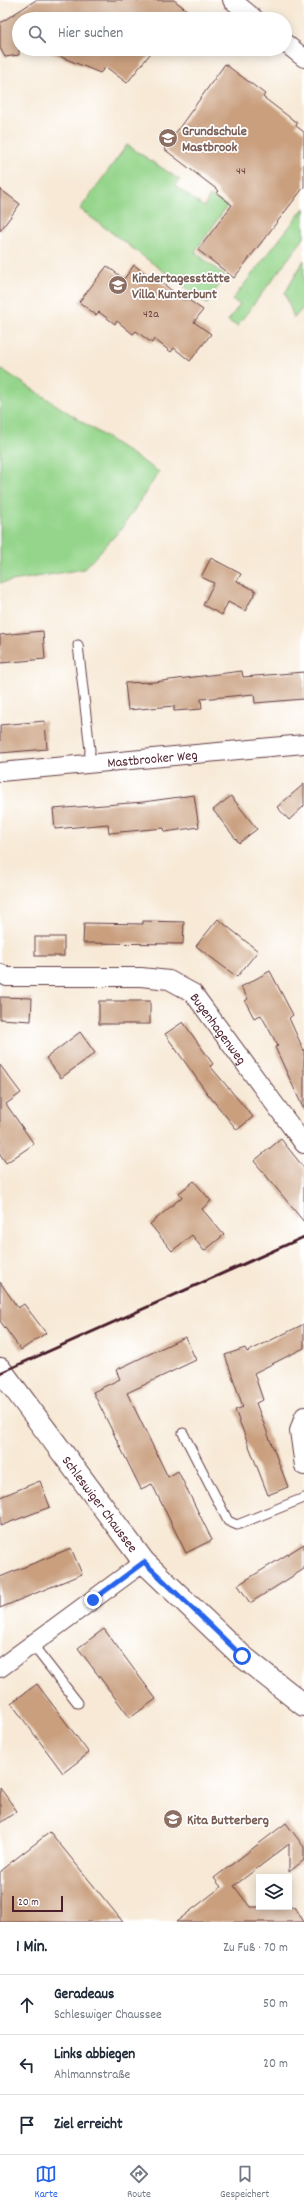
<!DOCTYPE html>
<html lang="de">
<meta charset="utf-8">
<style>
:root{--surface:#fff;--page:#f2f2f3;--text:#1f2937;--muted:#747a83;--line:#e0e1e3;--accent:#2563eb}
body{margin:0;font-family:Dekko,sans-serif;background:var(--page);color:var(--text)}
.controls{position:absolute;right:12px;bottom:12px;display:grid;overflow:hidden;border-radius:0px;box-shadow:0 2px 10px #0003}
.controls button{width:36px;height:36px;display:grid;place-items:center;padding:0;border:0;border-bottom:1px solid var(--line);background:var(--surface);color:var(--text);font:20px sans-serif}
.scale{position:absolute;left:12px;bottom:10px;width:51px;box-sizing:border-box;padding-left:4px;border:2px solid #4a1f2b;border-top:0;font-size:11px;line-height:14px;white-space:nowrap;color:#4a1f2b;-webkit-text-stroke:3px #fff;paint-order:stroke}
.stop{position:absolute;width:12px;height:12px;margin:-9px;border:3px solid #2563eb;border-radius:50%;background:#fff}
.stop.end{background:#2563eb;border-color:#fff;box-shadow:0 1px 4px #0008}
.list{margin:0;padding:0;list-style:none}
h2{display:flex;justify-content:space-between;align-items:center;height:52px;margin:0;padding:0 16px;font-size:17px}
h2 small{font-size:13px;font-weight:400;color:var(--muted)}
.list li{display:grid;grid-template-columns:26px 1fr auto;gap:12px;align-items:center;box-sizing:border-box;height:60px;padding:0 16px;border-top:1px solid var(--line)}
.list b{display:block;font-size:15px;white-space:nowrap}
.list p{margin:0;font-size:13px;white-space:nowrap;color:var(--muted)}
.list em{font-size:13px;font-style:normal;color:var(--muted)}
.icon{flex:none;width:22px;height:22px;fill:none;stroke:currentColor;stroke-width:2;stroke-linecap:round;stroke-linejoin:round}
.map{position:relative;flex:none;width:304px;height:1922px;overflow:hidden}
.search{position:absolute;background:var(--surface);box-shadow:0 2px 10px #0003;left:12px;right:12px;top:12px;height:44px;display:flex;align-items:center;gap:10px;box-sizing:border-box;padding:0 14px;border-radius:22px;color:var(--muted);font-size:15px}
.sheet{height:232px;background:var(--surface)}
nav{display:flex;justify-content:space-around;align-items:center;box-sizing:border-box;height:56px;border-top:1px solid var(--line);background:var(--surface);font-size:11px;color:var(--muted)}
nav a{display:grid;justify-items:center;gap:2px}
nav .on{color:var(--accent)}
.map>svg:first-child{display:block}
</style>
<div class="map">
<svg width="304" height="1922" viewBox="0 0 304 1922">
<rect width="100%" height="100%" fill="#fff"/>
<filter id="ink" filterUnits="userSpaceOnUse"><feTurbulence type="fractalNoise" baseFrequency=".025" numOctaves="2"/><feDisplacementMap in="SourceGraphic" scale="8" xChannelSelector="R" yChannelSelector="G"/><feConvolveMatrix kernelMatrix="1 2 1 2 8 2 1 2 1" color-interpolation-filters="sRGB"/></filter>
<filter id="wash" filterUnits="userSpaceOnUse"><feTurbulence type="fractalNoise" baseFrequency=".012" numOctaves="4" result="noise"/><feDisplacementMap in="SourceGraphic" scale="16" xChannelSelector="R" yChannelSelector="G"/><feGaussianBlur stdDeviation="0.9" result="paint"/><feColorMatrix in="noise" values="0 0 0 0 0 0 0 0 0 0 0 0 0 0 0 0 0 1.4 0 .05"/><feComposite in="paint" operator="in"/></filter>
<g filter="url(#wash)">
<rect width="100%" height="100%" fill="#f7e9d6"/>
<!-- green -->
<g fill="#95d58b" stroke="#707a5b">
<path d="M 127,145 L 180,180 L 175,186 L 204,207 L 210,196 L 227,206 L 195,252 L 225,276 L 207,304 L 80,209 Z"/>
<path d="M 304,208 L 304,238 L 237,326 L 228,321 L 240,304 L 232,300 Z"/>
<path d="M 304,260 L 304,307 L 294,318 L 285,293 Z"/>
<path d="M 0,368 L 159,472 L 122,528 L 84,569 L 0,583 Z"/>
</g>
<g id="blocks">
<!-- building -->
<g fill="#c99f7e">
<path d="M 36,0 L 174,0 L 198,19 L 19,19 L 19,55 L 5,57 L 0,48 L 0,23 Z"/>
<path d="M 42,49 L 154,49 L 127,83 L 106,67 L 100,73 Z"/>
<path d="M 225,64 L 265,94 L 263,97 L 297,123 L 296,126 L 304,132 L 304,187 L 234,278 L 198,250 L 232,205 L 217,193 L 219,191 L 164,149 Z"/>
<path d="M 0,189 L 20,204 L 0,231 Z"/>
<path d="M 134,265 L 151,278 L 153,276 L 184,300 L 186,298 L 203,310 L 194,322 L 211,334 L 190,361 L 174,348 L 171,352 L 154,339 L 152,343 L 136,331 L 133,334 L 117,321 L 115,324 L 99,312 L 96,315 L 79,302 L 107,266 L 124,279 Z"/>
<path d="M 211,558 L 241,574 L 237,581 L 256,591 L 245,611 L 228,602 L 222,615 L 203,605 L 214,583 L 201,577 Z"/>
<path d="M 43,631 L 45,659 L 0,663 L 0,635 Z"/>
<path d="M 242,671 L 243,677 L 304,672 L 304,699 L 255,703 L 254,694 L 201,699 L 202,709 L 174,711 L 174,706 L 128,710 L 125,683 L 154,682 Z"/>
<path d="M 45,721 L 47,749 L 0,753 L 0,725 Z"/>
<path d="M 304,784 L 304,806 L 289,820 L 277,807 Z"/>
<path d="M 194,795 L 199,827 L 165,832 L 164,828 L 109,833 L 108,824 L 55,829 L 53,809 L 143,802 Z"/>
<path d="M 231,796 L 257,829 L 239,843 L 213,810 Z"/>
<path d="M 218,919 L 258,951 L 237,977 L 196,946 Z"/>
<path d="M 143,921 L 184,922 L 183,944 L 83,943 L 84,923 L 143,924 Z"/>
<rect x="35" y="937" width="29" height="19"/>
<path d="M 270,971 L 293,1015 L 289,1018 L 304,1051 L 304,1110 L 275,1047 L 278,1046 L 261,1015 L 254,1018 L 245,1001 L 248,999 L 241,987 Z"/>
<path d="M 0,997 L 32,998 L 31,1021 L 0,1019 Z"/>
<rect x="99" y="1001" width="51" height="23"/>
<path d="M 183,1022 L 213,1064 L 210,1066 L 253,1117 L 237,1130 L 207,1093 L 165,1034 Z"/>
<path d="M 80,1032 L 95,1053 L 61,1078 L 46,1058 Z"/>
<path d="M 0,1065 L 21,1093 L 6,1104 L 34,1144 L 6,1163 L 0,1154 Z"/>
<path d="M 281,1139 L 304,1168 L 304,1222 L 254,1161 Z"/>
<path d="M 194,1181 L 211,1201 L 202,1209 L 224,1235 L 204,1251 L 192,1235 L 172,1251 L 150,1224 L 182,1197 L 179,1193 Z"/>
<path d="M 0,1282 L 18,1308 L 24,1304 L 46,1333 L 21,1350 L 0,1321 Z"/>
<path d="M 304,1324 L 304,1348 L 254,1373 L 263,1400 L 256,1403 L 288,1487 L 268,1495 L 235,1410 L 243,1407 L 225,1355 L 245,1348 L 247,1352 Z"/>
<path d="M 185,1337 L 196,1360 L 127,1393 L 168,1477 L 178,1471 L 212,1540 L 186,1553 L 152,1484 L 141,1489 L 93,1392 L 120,1379 L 116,1370 Z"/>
<path d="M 40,1481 L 50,1507 L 0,1526 L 0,1497 Z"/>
<path d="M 304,1544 L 304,1569 L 250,1603 L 238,1585 Z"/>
<path d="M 71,1548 L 82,1574 L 0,1608 L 0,1577 Z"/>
<path d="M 104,1629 L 156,1699 L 130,1718 L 78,1648 Z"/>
<path d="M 37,1684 L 89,1753 L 63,1773 L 11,1703 Z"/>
<path d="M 0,1788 L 17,1811 L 0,1823 Z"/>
<path d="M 286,1823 L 304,1847 L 304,1860 L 289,1872 L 289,1844 L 234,1886 L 250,1907 L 295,1907 L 304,1922 L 176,1922 L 221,1887 L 214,1878 Z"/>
<path d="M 50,1832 L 123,1922 L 0,1922 L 0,1871 Z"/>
</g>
</g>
</g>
<g filter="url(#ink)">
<use href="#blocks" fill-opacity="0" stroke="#643d45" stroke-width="1"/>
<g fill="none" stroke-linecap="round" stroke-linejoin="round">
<defs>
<g id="lane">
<path d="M 78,645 L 90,750 L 89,763"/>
<path d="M 183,1433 L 228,1521 L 237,1525 L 304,1498"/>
<path d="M 32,1644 L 78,1703"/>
</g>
<g id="street">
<path d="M 232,0 L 255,19"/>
<path d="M 285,43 L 304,58"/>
<path id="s1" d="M 0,772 L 304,744"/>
<path id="s2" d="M 0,973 L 7,977 L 141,977 L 169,980 L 193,993 L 304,1144"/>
<path d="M 304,1416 L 299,1431 L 304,1466"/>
<path d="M 0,1668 L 144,1562"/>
</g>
<g id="secondary">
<path id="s3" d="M 0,1369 L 144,1562 L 242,1656 L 304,1705"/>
</g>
</defs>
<!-- lane casing -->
<use href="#lane" stroke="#643d45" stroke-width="11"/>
<!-- street casing -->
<use href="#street" stroke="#643d45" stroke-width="20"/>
<!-- secondary casing -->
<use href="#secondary" stroke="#643d45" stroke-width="24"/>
<!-- lane -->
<use href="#lane" stroke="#fff" stroke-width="9"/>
<!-- street -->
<use href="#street" stroke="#fff" stroke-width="18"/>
<!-- secondary -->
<use href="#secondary" stroke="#fff" stroke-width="22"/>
<!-- rail -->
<path stroke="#4a1f2b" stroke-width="3" d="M 0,1373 L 304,1237"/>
</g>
</g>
<g fill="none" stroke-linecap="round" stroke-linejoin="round" filter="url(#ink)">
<!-- route -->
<path stroke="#2563eb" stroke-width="5" d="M 93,1600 L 144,1562 L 242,1656"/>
</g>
<!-- icons -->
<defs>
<symbol id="school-disc" viewBox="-11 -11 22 22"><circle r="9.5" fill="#8d6e63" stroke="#fff"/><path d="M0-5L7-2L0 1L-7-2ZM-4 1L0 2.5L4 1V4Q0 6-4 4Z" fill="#fff"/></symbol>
</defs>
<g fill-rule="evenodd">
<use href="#school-disc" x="157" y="127" width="22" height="22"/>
<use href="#school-disc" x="107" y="274" width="22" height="22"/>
<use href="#school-disc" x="162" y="1808" width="22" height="22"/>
</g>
<g text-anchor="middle" stroke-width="3.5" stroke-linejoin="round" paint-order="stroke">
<!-- number labels -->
<g font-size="12" fill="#6a3f40">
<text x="241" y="174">44</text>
<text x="151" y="317">42a</text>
</g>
<!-- education labels -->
<g font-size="14" font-weight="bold" fill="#785e54" stroke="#fff" text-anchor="start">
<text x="182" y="135">Grundschule<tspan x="182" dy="16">Mastbrook</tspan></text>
<text x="132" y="282">Kindertagesstätte<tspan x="132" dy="16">Villa Kunterbunt</tspan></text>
<text x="187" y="1824">Kita Butterberg</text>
</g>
<!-- street labels -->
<g font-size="14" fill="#4a1f2b" stroke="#fff">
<text dy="5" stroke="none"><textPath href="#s1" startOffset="153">Mastbrooker Weg</textPath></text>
<text dy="5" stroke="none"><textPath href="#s2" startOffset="241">Bugenhagenweg</textPath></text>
<text dy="5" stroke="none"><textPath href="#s3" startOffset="168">Schleswiger Chaussee</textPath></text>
</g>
</g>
</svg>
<div class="controls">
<button><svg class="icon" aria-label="layers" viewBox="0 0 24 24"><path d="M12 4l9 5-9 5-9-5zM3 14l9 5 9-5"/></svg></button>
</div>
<div class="scale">20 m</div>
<div class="stop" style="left:242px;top:1656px"></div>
<div class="stop end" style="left:93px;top:1600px"></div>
<div class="search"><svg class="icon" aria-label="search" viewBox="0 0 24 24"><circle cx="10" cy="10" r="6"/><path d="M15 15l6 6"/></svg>Hier suchen</div>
</div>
<section class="sheet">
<h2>1 Min.<small>Zu Fuß · 70 m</small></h2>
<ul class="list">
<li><svg class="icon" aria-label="ahead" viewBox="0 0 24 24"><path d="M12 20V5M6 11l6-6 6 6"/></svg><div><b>Geradeaus</b><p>Schleswiger Chaussee</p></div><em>50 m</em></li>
<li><svg class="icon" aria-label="left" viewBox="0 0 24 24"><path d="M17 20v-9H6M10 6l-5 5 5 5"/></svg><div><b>Links abbiegen</b><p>Ahlmannstraße</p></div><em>20 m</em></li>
<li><svg class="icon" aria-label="arrive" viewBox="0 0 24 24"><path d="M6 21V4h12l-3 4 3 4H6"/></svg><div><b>Ziel erreicht</b></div></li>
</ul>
</section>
<nav>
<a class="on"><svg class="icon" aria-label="map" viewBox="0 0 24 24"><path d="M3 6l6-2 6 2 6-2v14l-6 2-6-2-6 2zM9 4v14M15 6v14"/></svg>Karte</a>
<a><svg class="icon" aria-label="directions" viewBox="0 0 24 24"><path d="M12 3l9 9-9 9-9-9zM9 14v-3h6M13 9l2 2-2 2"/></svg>Route</a>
<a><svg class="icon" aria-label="saved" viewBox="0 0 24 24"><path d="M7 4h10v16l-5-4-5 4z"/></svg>Gespeichert</a>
</nav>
